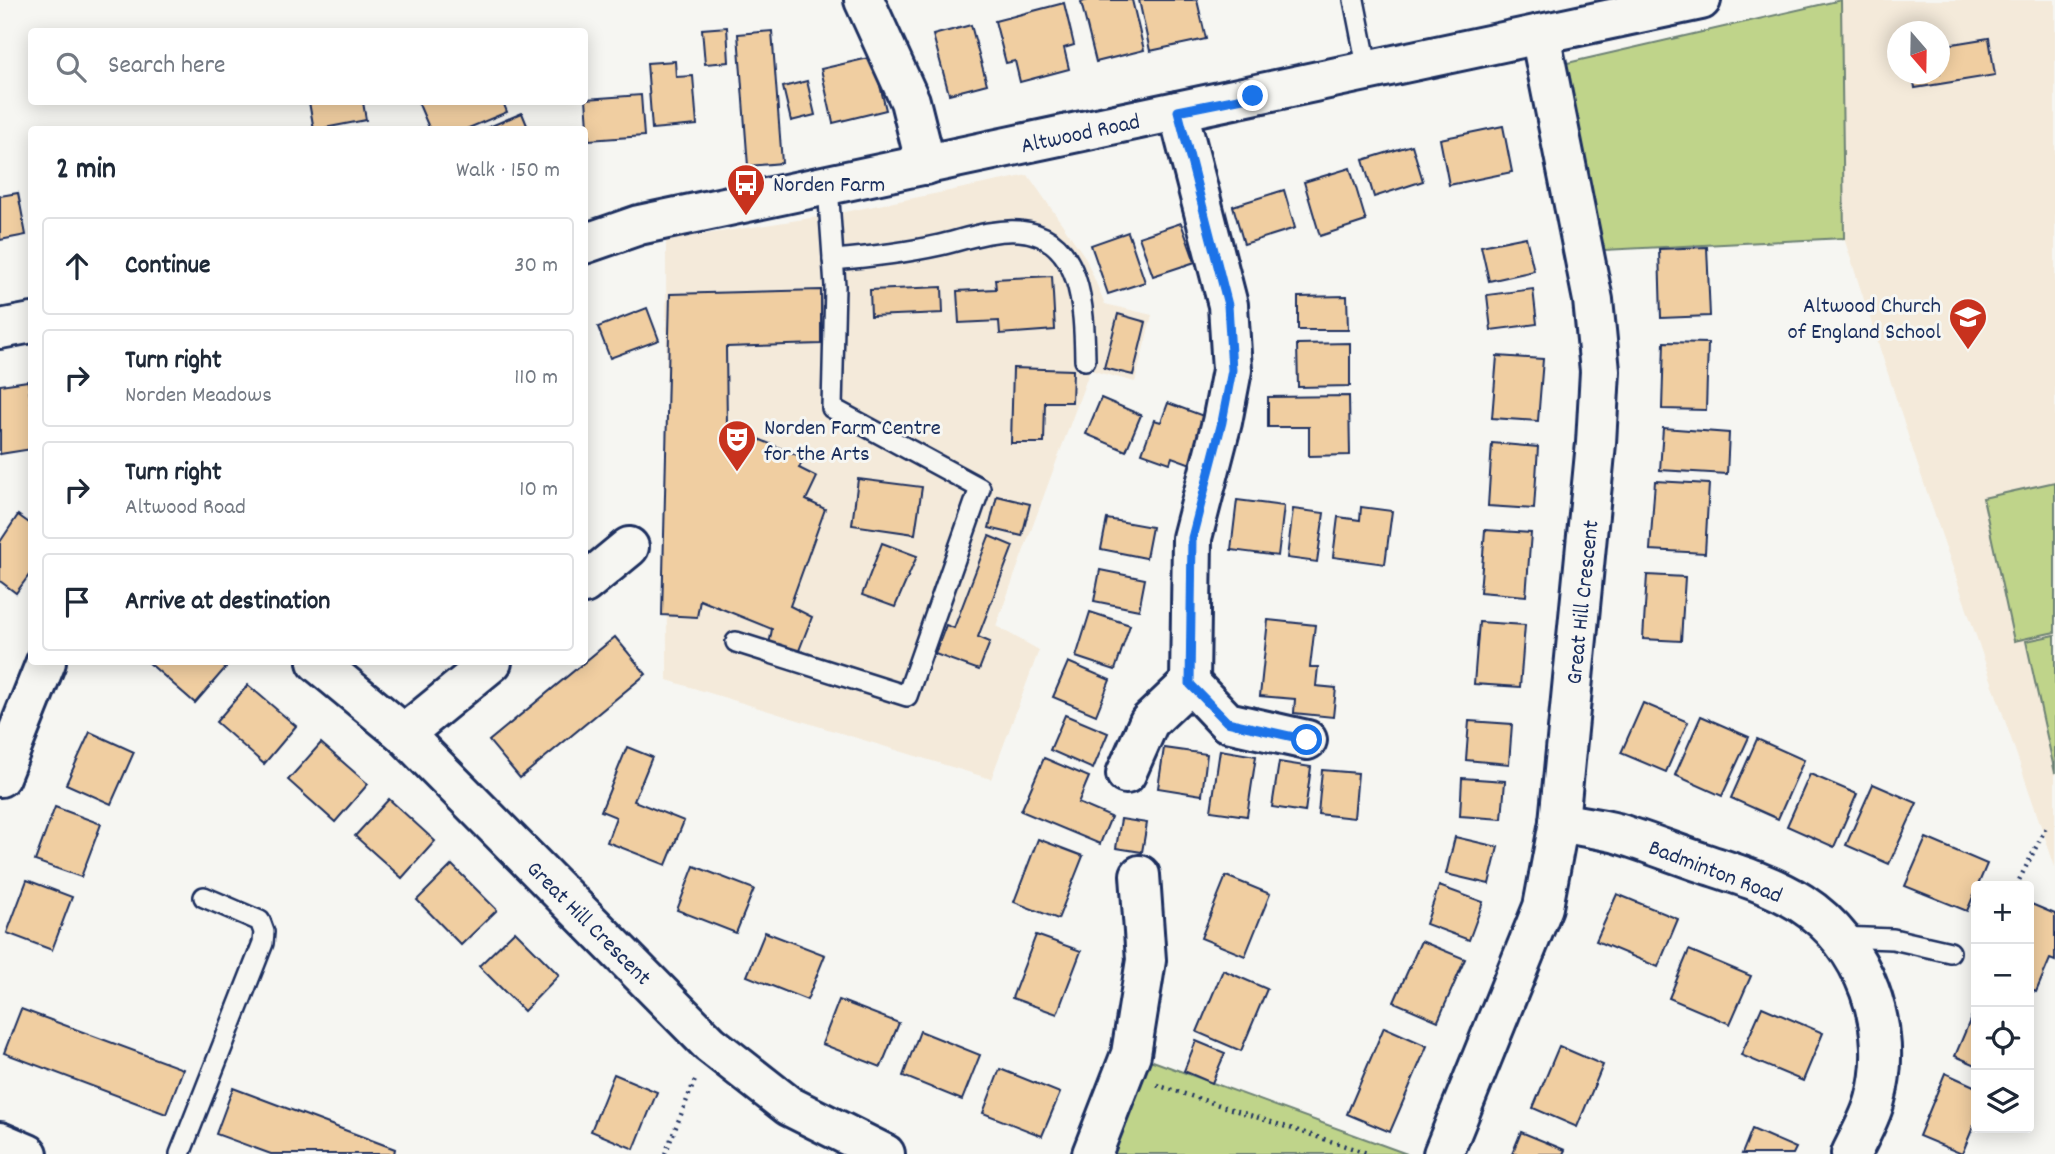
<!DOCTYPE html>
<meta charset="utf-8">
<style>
:root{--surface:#fff;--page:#f2f2f3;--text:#1f2937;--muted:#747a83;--line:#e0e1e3}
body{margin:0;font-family:Dekko,sans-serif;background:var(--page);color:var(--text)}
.controls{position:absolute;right:21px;bottom:21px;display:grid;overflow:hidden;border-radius:7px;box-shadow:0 4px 18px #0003}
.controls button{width:63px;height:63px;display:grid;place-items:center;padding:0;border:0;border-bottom:2px solid var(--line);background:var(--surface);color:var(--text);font:35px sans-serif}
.compass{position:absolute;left:1887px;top:21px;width:63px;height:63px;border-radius:50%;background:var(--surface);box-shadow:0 4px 18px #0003;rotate:160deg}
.stop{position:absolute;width:21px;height:21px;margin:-16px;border:5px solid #1a73e8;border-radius:50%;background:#fff}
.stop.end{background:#1a73e8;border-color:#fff;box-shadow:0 2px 7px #0008}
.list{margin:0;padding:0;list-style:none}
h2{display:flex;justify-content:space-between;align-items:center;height:91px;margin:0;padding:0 28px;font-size:30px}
h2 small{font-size:23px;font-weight:400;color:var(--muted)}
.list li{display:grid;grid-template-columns:46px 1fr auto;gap:21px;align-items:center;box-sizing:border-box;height:98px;margin:0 14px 14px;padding:0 14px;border:2px solid var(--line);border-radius:7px}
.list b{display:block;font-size:26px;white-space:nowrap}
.list p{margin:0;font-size:23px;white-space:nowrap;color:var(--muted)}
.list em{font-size:23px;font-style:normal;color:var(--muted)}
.icon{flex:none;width:38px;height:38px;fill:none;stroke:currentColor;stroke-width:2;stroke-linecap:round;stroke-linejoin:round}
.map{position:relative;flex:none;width:2055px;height:1154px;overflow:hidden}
.search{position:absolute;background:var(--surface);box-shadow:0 4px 18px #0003;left:28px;top:28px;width:560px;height:77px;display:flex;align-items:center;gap:18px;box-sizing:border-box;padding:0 24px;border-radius:7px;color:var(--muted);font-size:26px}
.panel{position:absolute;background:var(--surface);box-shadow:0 4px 18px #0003;left:28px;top:126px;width:560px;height:539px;border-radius:7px}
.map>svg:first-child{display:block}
</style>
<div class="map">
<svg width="2055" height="1154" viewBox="0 0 2055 1154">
<rect width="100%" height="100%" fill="#f6f6f2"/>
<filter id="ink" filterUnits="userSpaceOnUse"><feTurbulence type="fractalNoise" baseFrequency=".0143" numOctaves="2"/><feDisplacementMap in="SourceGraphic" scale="14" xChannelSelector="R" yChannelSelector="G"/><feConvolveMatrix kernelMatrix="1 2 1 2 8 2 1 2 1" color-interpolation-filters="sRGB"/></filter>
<g filter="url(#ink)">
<!-- built -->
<g fill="#f4eada" fill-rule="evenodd">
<path d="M 1841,0 L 2055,0 L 2055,867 L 1917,463 L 1844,238 ZM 1898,32 L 1940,32 L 1940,74 L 1898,74 Z"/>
<path d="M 1028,175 L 1085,257 L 1105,304 L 1152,315 L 1135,382 L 1090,370 L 996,626 L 1039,650 L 991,779 L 667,680 L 666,240 L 824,216 Z"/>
</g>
<!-- green -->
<g fill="#bfd48a" stroke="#6d8274" stroke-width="2">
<path d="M 1841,0 L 1844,238 L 1604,250 L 1563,64 Z"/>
<path d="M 2055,482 L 2055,632 L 2014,641 L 1983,498 Z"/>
<path d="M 2055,635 L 2055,773 L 2026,641 Z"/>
<path d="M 1150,1060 L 1407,1154 L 1111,1154 Z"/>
</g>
<!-- building -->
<g fill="#f0cea1" stroke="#1b2f5e" stroke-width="2">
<path d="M 1088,0 L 1132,0 L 1144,50 L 1096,62 L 1081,2 Z"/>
<path d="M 1139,0 L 1197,0 L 1206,39 L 1150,51 Z"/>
<path d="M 1064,3 L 1074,45 L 1064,48 L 1069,69 L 1020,82 L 1015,61 L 1006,63 L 995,21 Z"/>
<path d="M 971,25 L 987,84 L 949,94 L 933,35 Z"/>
<path d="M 727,27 L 729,62 L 705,64 L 702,29 Z"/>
<path d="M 772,31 L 782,163 L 748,166 L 738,34 Z"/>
<path d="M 1989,38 L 1995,75 L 1915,88 L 1913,74 L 1940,74 L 1940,46 Z"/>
<path d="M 873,57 L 886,110 L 833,123 L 821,69 Z"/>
<path d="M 675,61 L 676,77 L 693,76 L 697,125 L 652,129 L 647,63 Z"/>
<path d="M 807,81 L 815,115 L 791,121 L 783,87 Z"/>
<path d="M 641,95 L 644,136 L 589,140 L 586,99 Z"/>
<path d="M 309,102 L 363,102 L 366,120 L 314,130 Z"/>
<path d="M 418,102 L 503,102 L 507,112 L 464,130 L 430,130 Z"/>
<path d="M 522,113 L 529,130 L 482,130 Z"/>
<path d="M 1503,126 L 1512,172 L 1449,185 L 1440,139 Z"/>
<path d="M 1412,145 L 1423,181 L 1374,197 L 1363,160 Z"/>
<path d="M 1350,168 L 1366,221 L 1320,236 L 1304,182 Z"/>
<path d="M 1284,190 L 1295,228 L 1244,244 L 1233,206 Z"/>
<path d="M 18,193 L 26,235 L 0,240 L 0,196 Z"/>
<path d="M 1181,223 L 1195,262 L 1153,276 L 1139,237 Z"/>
<path d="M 1128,232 L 1145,282 L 1108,294 L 1091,245 Z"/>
<path d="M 1526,237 L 1534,271 L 1489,281 L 1481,246 Z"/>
<path d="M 1707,247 L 1710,316 L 1661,318 L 1659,249 Z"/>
<path d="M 1052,276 L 1055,330 L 1000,334 L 999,321 L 959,323 L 957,291 L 996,289 L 995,279 Z"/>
<path d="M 942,287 L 943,313 L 871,316 L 870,290 Z"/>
<path d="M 1533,289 L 1537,324 L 1491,330 L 1487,295 Z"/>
<path d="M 821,290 L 821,344 L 726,347 L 727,426 L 804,458 L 799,468 L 817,477 L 806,500 L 825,509 L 790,606 L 812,617 L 798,653 L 768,650 L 772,629 L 700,600 L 697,617 L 662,615 L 670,294 Z"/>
<path d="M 1347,296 L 1348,330 L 1298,330 L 1298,297 Z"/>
<path d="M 647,308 L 659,340 L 610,358 L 598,327 Z"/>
<path d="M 1118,314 L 1146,322 L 1133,375 L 1104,368 Z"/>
<path d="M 1664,342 L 1708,343 L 1706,410 L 1662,409 Z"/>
<path d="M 1350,343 L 1350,386 L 1298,387 L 1297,344 Z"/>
<path d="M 1497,356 L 1543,359 L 1538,421 L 1492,418 Z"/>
<path d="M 1013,368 L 1073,370 L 1072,402 L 1045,402 L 1044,443 L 1011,443 Z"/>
<path d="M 28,381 L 32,411 L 32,449 L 0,454 L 0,385 Z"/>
<path d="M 1349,396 L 1350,455 L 1309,456 L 1309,427 L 1268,427 L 1268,397 Z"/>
<path d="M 1101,398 L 1141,415 L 1126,451 L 1086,434 Z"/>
<path d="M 1168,403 L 1209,418 L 1191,464 L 1172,457 L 1170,463 L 1142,453 L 1154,420 L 1161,422 Z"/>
<path d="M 1663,428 L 1729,433 L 1727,474 L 1660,470 Z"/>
<path d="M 1492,443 L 1538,447 L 1534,509 L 1488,506 Z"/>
<path d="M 858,479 L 922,487 L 915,534 L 852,525 Z"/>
<path d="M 1655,481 L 1709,484 L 1705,553 L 1650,550 Z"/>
<path d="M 997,496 L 1030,504 L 1022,536 L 989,528 Z"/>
<path d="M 1237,500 L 1284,506 L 1278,556 L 1231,550 Z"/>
<path d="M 1361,507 L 1392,511 L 1385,564 L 1333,557 L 1338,517 L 1360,520 Z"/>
<path d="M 1293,509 L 1324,513 L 1317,562 L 1287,558 Z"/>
<path d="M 18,515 L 32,525 L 32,571 L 16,593 L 0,581 L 0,542 Z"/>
<path d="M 1107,519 L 1152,527 L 1146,558 L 1101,549 Z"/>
<path d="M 1485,530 L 1531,533 L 1526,596 L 1480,592 Z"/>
<path d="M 989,536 L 1013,546 L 978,637 L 990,642 L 979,670 L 935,654 L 946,625 L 954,628 Z"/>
<path d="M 882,543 L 917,556 L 895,607 L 862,595 Z"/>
<path d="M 1100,570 L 1145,579 L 1139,610 L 1094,601 Z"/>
<path d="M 1647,575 L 1685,577 L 1681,641 L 1643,639 Z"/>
<path d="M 1090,612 L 1130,625 L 1115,670 L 1076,657 Z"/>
<path d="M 1268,620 L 1315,625 L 1310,667 L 1318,667 L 1316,686 L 1336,688 L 1333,717 L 1294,713 L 1295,699 L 1260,696 Z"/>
<path d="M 1479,622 L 1525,625 L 1520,687 L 1474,684 Z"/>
<path d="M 615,637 L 646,674 L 520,778 L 489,741 Z"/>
<path d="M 148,662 L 223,662 L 228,665 L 195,703 Z"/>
<path d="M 1068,662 L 1110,680 L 1096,715 L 1053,697 Z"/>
<path d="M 248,685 L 296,726 L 264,764 L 216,722 Z"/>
<path d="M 1643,703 L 1688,722 L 1666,772 L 1621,753 Z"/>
<path d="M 1065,715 L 1108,733 L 1093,769 L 1050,750 Z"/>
<path d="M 1701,716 L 1749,737 L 1722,796 L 1675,775 Z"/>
<path d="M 1469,721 L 1512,724 L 1509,764 L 1466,760 Z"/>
<path d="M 90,732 L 134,752 L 111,804 L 66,784 Z"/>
<path d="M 1757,739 L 1804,760 L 1778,819 L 1731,798 Z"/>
<path d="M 321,743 L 368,784 L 335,822 L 288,780 Z"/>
<path d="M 627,747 L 652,757 L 634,801 L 684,821 L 666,865 L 607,842 L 616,817 L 601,811 Z"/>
<path d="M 1164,748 L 1207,754 L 1202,795 L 1158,788 Z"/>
<path d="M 1220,750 L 1256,756 L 1247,816 L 1211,811 Z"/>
<path d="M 1044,758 L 1089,777 L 1078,803 L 1111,817 L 1100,844 L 1021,811 Z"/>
<path d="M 1279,762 L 1311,767 L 1305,812 L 1272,807 Z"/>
<path d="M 1322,770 L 1358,773 L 1354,818 L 1318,814 Z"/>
<path d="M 1810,774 L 1857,794 L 1834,847 L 1787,826 Z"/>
<path d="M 1462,778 L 1505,781 L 1502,819 L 1460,816 Z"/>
<path d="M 1873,784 L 1917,803 L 1889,864 L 1846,845 Z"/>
<path d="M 389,799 L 435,841 L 402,878 L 355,836 Z"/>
<path d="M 55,807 L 101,824 L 81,877 L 35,861 Z"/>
<path d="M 1121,819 L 1147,823 L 1142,852 L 1116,848 Z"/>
<path d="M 1455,837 L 1498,847 L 1489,884 L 1446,874 Z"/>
<path d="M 1926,838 L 1987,864 L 1967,911 L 1905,886 Z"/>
<path d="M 1038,839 L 1083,856 L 1058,919 L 1014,902 Z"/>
<path d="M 452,865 L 497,910 L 461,945 L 417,900 Z"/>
<path d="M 694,866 L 754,889 L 736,933 L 677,910 Z"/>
<path d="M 1226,876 L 1270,894 L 1245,956 L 1201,938 Z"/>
<path d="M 27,880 L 72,897 L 52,950 L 7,933 Z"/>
<path d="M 1439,886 L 1483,902 L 1469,940 L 1426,924 Z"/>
<path d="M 1617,894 L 1678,919 L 1658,967 L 1596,941 Z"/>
<path d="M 2029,903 L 2055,914 L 2055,961 L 2050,959 L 2036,992 L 2029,989 Z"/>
<path d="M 515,931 L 559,975 L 524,1011 L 479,966 Z"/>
<path d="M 765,932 L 825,955 L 807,1000 L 747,976 Z"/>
<path d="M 1036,935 L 1081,951 L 1057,1014 L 1012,998 Z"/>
<path d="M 1421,941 L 1465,959 L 1438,1021 L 1394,1002 Z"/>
<path d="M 1689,950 L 1751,976 L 1730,1024 L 1669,998 Z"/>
<path d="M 1223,970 L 1267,989 L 1241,1051 L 1197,1032 Z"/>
<path d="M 839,1000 L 899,1023 L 881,1067 L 822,1044 Z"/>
<path d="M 1976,1006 L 1976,1065 L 1955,1056 Z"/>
<path d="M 1762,1007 L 1823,1033 L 1803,1081 L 1741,1055 Z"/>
<path d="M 21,1009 L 183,1069 L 166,1114 L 4,1053 Z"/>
<path d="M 1384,1027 L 1427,1046 L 1390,1132 L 1347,1114 Z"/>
<path d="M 920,1031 L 980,1055 L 962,1100 L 903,1076 Z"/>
<path d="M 1196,1041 L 1225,1053 L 1212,1083 L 1184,1071 Z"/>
<path d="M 1559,1046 L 1603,1065 L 1577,1127 L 1533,1108 Z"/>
<path d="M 1000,1069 L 1060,1093 L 1042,1136 L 983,1113 Z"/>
<path d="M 1945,1073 L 1976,1087 L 1976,1120 L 1962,1154 L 1919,1136 Z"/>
<path d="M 614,1074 L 657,1092 L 634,1149 L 591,1131 Z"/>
<path d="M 233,1088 L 395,1149 L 394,1154 L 271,1154 L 216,1134 Z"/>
<path d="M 1752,1129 L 1796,1148 L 1793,1154 L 1742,1154 Z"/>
<path d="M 1521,1132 L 1565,1150 L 1563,1154 L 1512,1154 Z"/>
</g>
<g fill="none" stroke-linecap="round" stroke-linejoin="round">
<defs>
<g id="service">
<path d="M 1354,0 L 1368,71"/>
<path d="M 833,260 C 869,257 904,253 940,245 C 965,239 992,229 1019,231 C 1083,236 1084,310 1085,360"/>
<path d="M 736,642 L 907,696 L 980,488 L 832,408 L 835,286 L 828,186"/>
<path d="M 1839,937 L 1893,939 L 1950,952"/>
<path d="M 180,1154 L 263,943 L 264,932 L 260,921 L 204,897"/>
</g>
<g id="minor">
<path d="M 864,0 L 910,101 L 926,165"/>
<path d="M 1178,111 L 1228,305 L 1232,370 L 1222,422 L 1192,538 L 1190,683"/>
<path d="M 584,244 L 639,225 L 1701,0"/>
<path d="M 0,329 L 32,323"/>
<path d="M 584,584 L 629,547"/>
<path d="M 317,662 L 404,734 L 710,1044 L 789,1106 L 885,1154"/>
<path d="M 1190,683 L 1227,722 L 1307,740"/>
<path d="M 404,734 L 492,662"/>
<path d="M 1126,774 L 1149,722 L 1190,683"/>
<path d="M 0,777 L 46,662"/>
<path d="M 1559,822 C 1578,826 1599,828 1617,833 C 1646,842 1674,853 1703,863 C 1736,874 1771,884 1801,903 C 1865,944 1895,1029 1875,1100 C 1870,1119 1859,1137 1851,1154"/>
<path d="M 1092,1154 L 1131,1054 L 1146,960 L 1140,875"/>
<path d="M 1443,1154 L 1543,907 L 1559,822 L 1596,443 L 1600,371 L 1593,300 L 1540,34"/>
</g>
<path id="tertiary" d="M 0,1142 L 28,1154"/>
</defs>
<!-- service casing -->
<use href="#service" stroke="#1b2f5e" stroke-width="24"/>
<!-- minor casing -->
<use href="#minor" stroke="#1b2f5e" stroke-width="44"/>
<!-- tertiary casing -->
<use href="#tertiary" stroke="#1b2f5e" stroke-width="44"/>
<!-- path -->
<g stroke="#1b2f5e" stroke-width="4.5" stroke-dasharray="2 5" stroke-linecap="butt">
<path d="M 2016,886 L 2048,824"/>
<path d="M 1157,1085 L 1370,1154"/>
<path d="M 665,1154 L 695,1080"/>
</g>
<!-- service -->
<use href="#service" stroke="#f6f6f2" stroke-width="19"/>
<!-- minor -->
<use href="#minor" stroke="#f6f6f2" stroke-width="38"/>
<!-- tertiary -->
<use href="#tertiary" stroke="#f6f6f2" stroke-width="38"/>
</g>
</g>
<g fill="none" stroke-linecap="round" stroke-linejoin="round" filter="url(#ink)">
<!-- route -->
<path stroke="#1a73e8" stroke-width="9" d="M 1253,96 L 1178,111 L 1228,305 L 1232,370 L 1222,422 L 1192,538 L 1190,684 L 1227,722 L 1307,740"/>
</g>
<!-- icons -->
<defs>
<symbol id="bus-pin" viewBox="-11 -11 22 30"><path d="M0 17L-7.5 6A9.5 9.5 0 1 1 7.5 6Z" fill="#c8321e" stroke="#f6f6f2"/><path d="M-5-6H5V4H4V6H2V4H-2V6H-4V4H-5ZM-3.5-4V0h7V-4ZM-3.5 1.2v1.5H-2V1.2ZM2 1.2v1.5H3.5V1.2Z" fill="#fff"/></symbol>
<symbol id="school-pin" viewBox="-11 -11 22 30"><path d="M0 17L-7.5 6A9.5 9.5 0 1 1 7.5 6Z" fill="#c8321e" stroke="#f6f6f2"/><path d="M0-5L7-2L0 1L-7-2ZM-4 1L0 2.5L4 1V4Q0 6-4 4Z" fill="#fff"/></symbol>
<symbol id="theatre-pin" viewBox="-11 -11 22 30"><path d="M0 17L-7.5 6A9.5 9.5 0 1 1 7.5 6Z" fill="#c8321e" stroke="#f6f6f2"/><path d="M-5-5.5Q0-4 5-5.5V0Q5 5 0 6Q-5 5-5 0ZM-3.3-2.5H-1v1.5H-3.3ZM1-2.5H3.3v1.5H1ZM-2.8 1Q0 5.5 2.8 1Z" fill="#fff"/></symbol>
</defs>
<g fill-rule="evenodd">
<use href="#bus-pin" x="724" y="161" width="44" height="60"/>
<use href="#school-pin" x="1946" y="295" width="44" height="60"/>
<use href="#theatre-pin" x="715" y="417" width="44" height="60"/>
</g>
<g text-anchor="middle" stroke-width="6" stroke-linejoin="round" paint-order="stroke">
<!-- street labels -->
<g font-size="23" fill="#1b2f5e" stroke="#f6f6f2">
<text transform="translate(1080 132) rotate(-12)" y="8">Altwood Road</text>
<text transform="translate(1581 602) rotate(-84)" y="8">Great Hill Crescent</text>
<text transform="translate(1716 870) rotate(21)" y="8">Badminton Road</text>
<text transform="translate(590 922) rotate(45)" y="8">Great Hill Crescent</text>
</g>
<!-- poi labels -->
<g font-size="23" fill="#1b2f5e" stroke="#f6f6f2" text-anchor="start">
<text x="773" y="191">Norden Farm</text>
<text x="1941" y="312" text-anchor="end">Altwood Church<tspan x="1941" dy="26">of England School</tspan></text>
<text x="764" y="434">Norden Farm Centre<tspan x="764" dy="26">for the Arts</tspan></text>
</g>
</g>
</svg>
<div class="controls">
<button>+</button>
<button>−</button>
<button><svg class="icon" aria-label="locate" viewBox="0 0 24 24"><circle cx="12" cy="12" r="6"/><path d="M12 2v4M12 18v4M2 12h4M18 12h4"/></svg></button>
<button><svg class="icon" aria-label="layers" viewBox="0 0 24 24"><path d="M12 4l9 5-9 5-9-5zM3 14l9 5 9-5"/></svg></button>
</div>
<svg class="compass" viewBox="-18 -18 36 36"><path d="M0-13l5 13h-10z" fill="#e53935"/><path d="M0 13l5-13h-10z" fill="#747a83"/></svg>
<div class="stop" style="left:1307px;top:740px"></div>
<div class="stop end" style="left:1253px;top:96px"></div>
<div class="search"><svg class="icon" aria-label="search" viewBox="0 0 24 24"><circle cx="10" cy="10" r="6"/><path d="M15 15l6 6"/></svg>Search here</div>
<section class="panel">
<h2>2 min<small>Walk · 150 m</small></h2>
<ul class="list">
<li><svg class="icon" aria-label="ahead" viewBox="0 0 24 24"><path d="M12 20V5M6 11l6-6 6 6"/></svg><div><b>Continue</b></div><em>30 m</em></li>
<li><svg class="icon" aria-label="right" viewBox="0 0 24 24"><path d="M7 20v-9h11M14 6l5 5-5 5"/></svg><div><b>Turn right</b><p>Norden Meadows</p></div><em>110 m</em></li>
<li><svg class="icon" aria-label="right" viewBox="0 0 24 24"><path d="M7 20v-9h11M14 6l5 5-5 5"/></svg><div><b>Turn right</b><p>Altwood Road</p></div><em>10 m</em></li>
<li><svg class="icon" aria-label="arrive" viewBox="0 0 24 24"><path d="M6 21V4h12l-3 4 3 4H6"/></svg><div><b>Arrive at destination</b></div></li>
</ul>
</section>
</div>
